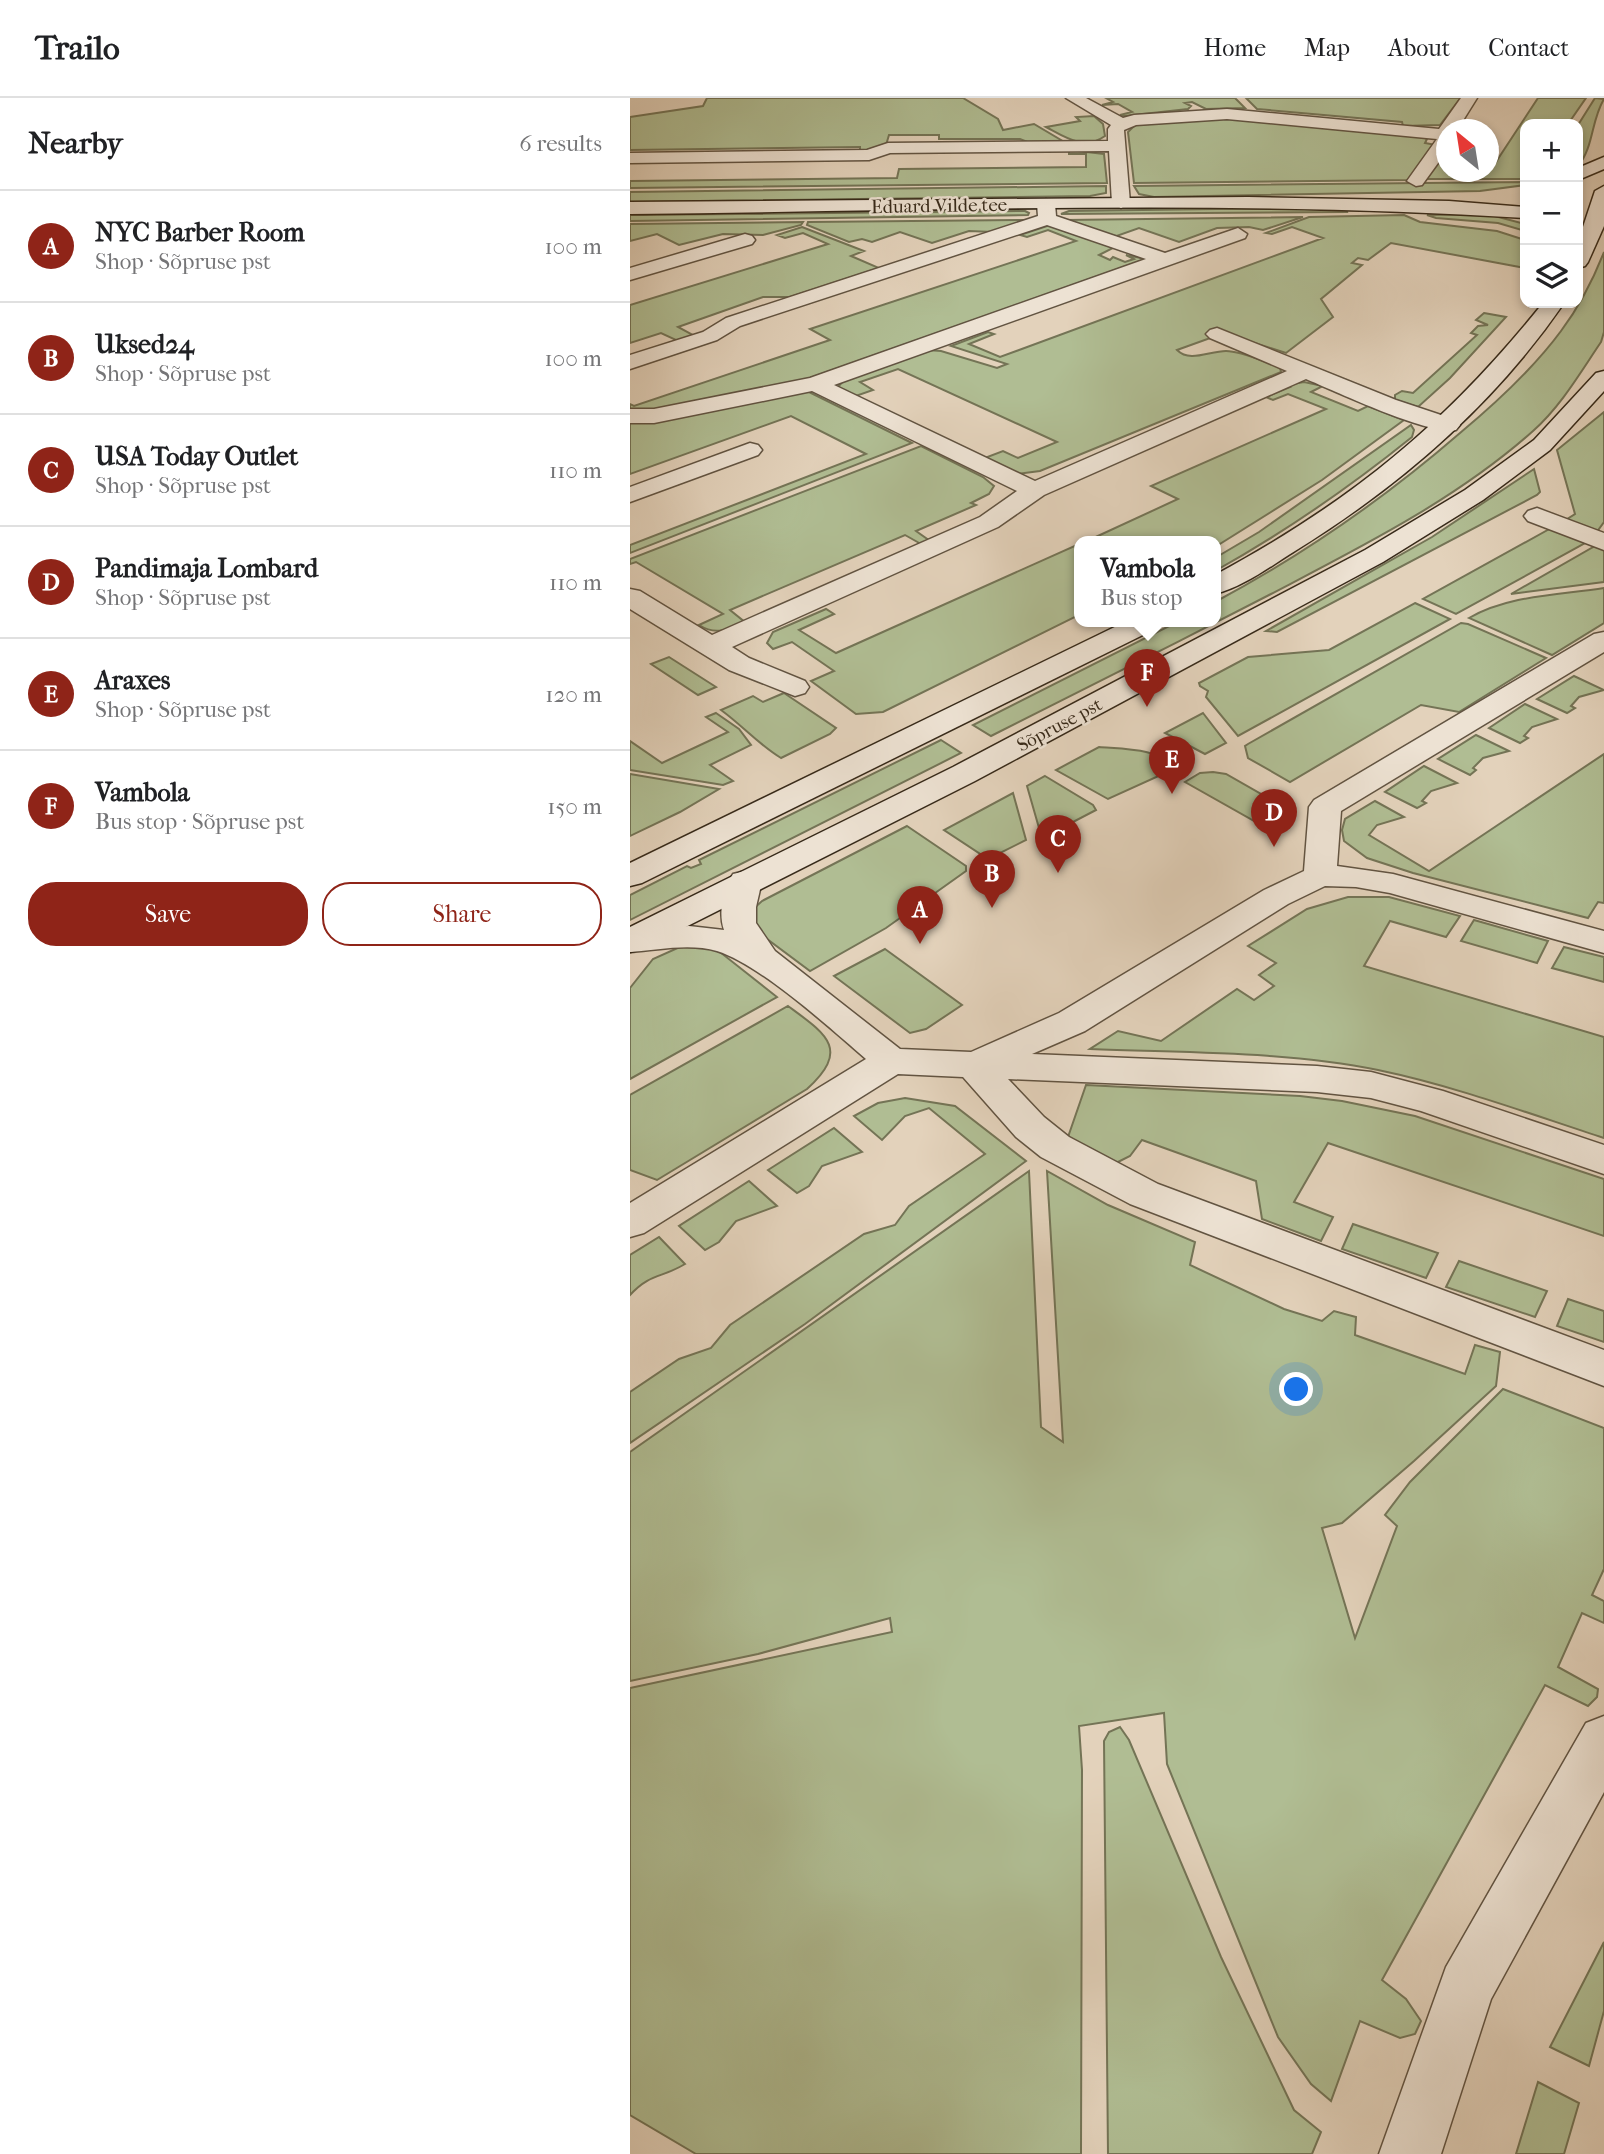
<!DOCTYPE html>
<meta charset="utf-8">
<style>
:root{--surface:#fff;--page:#f2f2f2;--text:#202124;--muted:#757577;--line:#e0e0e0;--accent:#8f2418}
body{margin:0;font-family:"IM FELL French Canon",serif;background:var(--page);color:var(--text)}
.controls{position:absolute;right:21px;top:21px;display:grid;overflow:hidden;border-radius:14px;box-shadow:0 4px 10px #0003}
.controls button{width:63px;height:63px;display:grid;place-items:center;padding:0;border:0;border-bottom:2px solid var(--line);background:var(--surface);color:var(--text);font:35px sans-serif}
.compass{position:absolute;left:806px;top:21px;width:63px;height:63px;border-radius:50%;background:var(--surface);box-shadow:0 4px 10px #0003;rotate:330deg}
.you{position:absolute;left:667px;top:1292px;width:24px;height:24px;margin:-18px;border:5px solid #fff;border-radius:50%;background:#1a73e8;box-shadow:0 0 0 10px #1a73e833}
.badge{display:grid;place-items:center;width:46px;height:46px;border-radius:50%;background:var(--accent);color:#fff;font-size:23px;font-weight:700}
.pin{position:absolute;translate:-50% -58px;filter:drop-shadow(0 2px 4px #0008)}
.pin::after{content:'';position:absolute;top:37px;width:24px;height:21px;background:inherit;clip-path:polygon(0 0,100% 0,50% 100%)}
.popup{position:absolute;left:444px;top:438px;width:147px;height:91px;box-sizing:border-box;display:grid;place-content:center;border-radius:14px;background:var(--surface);filter:drop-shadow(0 2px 5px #0005);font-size:23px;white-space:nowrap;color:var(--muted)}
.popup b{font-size:26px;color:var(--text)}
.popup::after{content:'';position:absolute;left:50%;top:100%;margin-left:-14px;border:14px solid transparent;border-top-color:var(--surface)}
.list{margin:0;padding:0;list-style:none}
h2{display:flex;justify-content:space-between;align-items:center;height:91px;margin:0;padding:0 28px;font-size:30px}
h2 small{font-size:23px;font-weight:400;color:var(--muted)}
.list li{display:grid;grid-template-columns:46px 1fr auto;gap:21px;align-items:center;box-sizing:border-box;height:112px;padding:0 28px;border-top:2px solid var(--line)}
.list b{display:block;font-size:26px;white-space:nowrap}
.list p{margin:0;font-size:23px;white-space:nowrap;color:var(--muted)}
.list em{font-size:23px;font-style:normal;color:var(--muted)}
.actions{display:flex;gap:14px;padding:21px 28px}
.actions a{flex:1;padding:16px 0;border:2px solid var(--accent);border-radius:28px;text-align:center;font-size:24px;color:var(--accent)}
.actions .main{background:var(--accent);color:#fff}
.icon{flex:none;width:38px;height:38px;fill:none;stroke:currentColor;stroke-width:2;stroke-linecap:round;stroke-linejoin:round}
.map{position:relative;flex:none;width:974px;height:2056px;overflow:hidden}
header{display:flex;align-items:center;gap:42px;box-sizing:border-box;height:98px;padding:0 35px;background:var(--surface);border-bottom:2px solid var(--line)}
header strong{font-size:33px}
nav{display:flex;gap:38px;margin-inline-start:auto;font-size:24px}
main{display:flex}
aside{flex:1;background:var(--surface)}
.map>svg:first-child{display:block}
</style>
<header>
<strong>Trailo</strong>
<nav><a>Home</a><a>Map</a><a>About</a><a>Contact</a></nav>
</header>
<main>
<aside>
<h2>Nearby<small>6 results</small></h2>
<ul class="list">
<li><span class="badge">A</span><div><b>NYC Barber Room</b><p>Shop · Sõpruse pst</p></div><em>100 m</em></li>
<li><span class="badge">B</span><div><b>Uksed24</b><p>Shop · Sõpruse pst</p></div><em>100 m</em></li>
<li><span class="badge">C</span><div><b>USA Today Outlet</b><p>Shop · Sõpruse pst</p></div><em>110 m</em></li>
<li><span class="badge">D</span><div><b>Pandimaja Lombard</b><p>Shop · Sõpruse pst</p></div><em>110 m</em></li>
<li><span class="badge">E</span><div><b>Araxes</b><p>Shop · Sõpruse pst</p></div><em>120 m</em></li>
<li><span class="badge">F</span><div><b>Vambola</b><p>Bus stop · Sõpruse pst</p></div><em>150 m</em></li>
</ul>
<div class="actions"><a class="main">Save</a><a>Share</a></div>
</aside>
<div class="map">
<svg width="974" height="2056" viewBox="0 0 974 2056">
<rect width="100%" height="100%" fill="#e3d2bb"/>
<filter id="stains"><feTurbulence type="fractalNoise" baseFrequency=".00286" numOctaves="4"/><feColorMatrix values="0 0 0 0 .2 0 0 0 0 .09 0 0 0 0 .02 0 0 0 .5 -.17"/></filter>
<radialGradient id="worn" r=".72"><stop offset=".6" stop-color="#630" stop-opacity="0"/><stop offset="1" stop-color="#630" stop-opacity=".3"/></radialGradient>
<!-- green -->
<g fill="#b0bd93" stroke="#747456" stroke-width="2">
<path d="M 77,0 L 333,0 L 368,21 L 373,32 L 404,26 L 436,45 L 400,45 L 390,41 L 309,41 L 309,37 L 259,37 L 256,47 L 230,54 L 230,49 L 0,52 L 0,19 L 73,8 Z"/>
<path d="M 476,0 L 605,0 L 615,10 L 576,11 L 562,4 L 555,5 L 561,8 L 558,11 L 495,18 L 490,17 L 502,14 L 488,6 L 472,7 L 483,4 Z"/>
<path d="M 616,0 L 829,0 L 829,2 L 810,27 L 773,28 L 772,24 L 627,11 Z"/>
<path d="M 908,0 L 956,0 L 938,26 L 895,26 L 895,81 L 796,81 L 812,59 L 816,59 L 816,74 L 860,73 Z"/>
<path d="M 965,0 L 974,1 C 961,22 964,49 948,68 L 948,27 Z"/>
<path d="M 464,18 L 473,26 L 475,38 C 454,53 435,39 416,29 L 450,23 L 446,19 Z"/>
<path d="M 606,20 L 788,37 L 797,41 L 795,45 L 806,47 L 782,82 L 504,85 L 498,34 L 505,27 Z"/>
<path d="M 439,52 L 474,56 L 477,85 L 0,90 L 0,83 L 267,80 L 269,71 L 456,69 L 456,56 L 439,56 Z"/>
<path d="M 895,84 L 895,87 L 850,93 L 524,99 L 509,96 L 504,88 Z"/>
<path d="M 476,88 L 476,95 L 460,98 L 0,104 L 0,94 Z"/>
<path d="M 587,111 L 716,111 L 717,114 L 431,116 L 439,113 Z"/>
<path d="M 395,113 L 399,115 L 398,117 L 0,123 L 0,117 Z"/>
<path d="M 857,116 L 895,126 L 895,133 L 868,125 L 806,120 L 797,117 Z"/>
<path d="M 774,117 L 790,124 L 867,133 L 895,142 L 895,170 L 761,145 L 738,162 L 728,160 L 722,165 L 732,167 L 691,201 L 703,219 L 656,255 L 594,235 L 547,252 C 560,265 579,253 596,253 C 612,253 634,264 650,269 L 651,274 L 410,373 L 387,376 L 352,361 L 373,353 L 388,360 L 427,344 L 268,271 L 230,284 L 243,292 L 223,299 L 207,290 L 214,282 L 297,252 L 311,253 L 367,270 L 377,266 L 321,248 L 358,234 L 364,236 L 339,246 L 370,259 L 693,140 L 662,129 L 642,136 L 636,135 L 679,119 Z"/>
<path d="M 673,119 L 633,132 L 619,129 L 587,130 L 549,144 L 509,130 L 481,140 L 434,122 Z"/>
<path d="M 398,122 L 363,134 L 339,133 L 302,145 L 270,134 L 242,144 L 232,141 L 219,144 L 177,127 L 178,124 Z"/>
<path d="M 173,124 L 171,127 L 133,137 L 93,136 L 49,147 L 27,136 L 0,143 L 0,126 Z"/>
<path d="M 423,126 L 485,149 L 469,157 L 480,162 L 483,159 L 495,164 L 504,161 L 496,157 L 516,161 L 163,286 L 0,316 L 0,306 L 4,308 L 200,242 L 180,231 L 446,143 L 418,132 L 397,139 L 390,137 Z"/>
<path d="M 172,129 L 234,153 L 221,158 L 249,170 L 160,199 L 133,199 L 48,229 L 63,237 L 48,243 L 31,235 L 0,245 L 0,207 L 198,146 L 173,135 L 155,140 L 147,137 Z"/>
<path d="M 974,154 L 974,234 L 971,244 C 950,275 931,308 903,333 C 827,401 731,449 641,496 C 548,544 455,591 361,638 L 343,627 L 549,523 L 585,523 L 585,504 C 673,457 755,400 830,335 C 866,305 903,271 931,233 C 949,209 963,182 974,154 Z"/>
<path d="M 854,215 L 876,219 L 820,280 L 788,309 L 765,302 L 765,297 L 772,293 L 783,295 L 847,237 L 841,235 L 848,228 L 858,227 L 846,222 Z"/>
<path d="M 674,284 L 693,288 L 681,294 L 728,313 L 738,308 L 774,322 L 692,382 L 585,449 L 585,443 L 457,443 L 548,401 L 521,388 L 696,311 L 658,296 L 643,302 L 636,299 L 660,289 L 657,287 Z"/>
<path d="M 173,291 L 282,345 L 0,455 L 0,447 L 236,356 L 161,318 L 0,376 L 0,323 Z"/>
<path d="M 974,314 L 974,424 L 966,435 L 934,423 L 945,416 L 927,352 Z"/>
<path d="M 781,327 L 784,332 L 782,339 C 720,389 655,434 585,473 L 585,460 L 629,434 Z"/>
<path d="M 291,348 L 353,379 L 364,388 L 359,396 L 341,405 L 346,407 L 286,433 L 300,443 L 291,446 L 275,437 L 100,512 L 116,525 C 98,531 86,538 69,527 L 93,516 L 6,464 L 0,466 L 0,461 Z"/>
<path d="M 904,371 L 910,394 L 907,397 L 647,534 L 636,533 L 802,439 Z"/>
<path d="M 923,429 L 959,443 L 826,516 L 793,501 Z"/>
<path d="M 449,446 L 449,517 L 253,614 L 226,616 L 181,583 L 204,573 L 162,544 L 143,551 L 137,545 L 143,534 L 196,511 L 204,516 L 169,532 L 206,555 Z"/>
<path d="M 965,448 L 974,448 L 974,484 L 881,496 Z"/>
<path d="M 974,490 L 974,525 L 922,557 L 839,520 C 879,497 929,497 974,490 Z"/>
<path d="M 785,505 L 820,521 L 608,638 L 576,599 L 578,593 L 570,588 L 569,585 L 618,559 L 699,552 Z"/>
<path d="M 831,525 L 838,526 L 916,560 L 829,614 L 791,607 L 660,684 L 618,660 L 615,648 L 618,646 Z"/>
<path d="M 39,559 L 86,589 L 68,597 L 21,566 Z"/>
<path d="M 944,578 L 974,592 L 949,599 L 941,608 L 945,610 L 937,615 L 907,601 Z"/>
<path d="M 154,595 L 206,630 L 200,636 L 151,660 C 128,646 113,628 91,612 L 123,598 L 133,604 Z"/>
<path d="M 895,606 L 927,621 L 902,629 L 894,638 L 898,640 L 890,645 L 859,630 Z"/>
<path d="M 86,615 L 109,631 L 121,647 L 80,667 L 103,683 L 93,687 L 0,672 L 0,643 L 32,665 L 98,634 L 76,619 Z"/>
<path d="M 573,615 L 596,645 L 575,656 L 535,635 Z"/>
<path d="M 846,637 L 879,653 L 853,660 L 843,670 L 846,672 L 840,677 L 808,661 Z"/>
<path d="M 311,642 L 331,655 L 0,822 L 0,797 L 57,768 L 61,770 L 71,766 L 69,762 Z"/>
<path d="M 469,649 C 491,651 533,650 544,671 L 478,701 L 426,672 Z"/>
<path d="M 974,656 L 974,805 L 968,804 L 958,820 L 783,775 L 737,760 L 714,743 L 712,732 L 715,721 L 745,703 L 774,719 L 747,727 L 739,737 L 799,773 Z"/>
<path d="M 794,668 L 827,685 L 801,693 L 792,703 L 796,705 L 787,710 L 755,694 Z"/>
<path d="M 583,674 L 596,676 L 638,700 L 647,736 L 555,684 L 570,675 Z"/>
<path d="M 0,676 L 89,691 L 50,714 L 0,738 Z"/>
<path d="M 415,678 L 463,707 L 466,712 L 420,736 L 411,737 L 397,688 Z"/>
<path d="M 383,695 L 396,742 L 358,761 L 314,732 Z"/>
<path d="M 277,728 L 336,768 L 336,773 L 256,830 L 180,873 L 125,832 L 121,813 L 132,803 Z"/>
<path d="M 718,799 L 759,799 L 830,818 L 816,839 L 760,823 L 734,868 L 974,939 L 974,1040 C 900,1016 825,988 748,972 C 655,953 555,955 460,951 L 488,933 L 531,943 L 607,891 L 624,902 L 644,888 L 629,877 L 646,865 L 618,848 L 677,811 Z"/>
<path d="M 844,822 L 918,843 L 907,865 L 831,843 Z"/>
<path d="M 52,848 L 75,848 L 90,854 L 147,899 L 0,981 L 0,890 L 23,861 Z"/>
<path d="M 934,849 L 974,859 L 974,884 L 922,870 Z"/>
<path d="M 255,851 L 332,907 L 296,931 L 280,935 L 204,878 Z"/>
<path d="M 158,908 C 196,936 221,951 177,991 L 27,1082 L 0,1072 L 0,997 Z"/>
<path d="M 456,987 L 670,998 L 712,1003 L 785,1018 L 974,1081 L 974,1138 L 698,1045 L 664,1104 L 703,1119 L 691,1143 L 632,1121 L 626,1083 L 512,1042 L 500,1058 L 482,1067 L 438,1039 Z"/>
<path d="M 275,1000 L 325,1008 L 396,1063 L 175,1226 L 0,1345 L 0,1294 L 49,1261 L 81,1250 L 100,1227 L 234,1136 L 265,1127 L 279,1108 L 355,1056 L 299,1010 L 275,1018 L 252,1042 L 224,1018 L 248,1005 Z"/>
<path d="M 204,1030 L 232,1054 L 192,1068 L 179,1088 L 167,1095 L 138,1072 Z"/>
<path d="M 399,1073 L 411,1329 L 433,1344 L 417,1073 L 478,1107 L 565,1144 L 560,1167 L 654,1211 L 692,1223 L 704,1213 L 726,1219 L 725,1237 L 835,1276 L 845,1247 L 870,1254 L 866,1288 L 784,1363 L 712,1425 L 692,1430 L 725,1540 L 767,1428 L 755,1417 L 780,1384 L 873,1291 L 974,1330 L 974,1471 L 962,1497 L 974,1503 L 974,1525 L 952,1515 L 928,1569 L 968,1591 L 967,1599 L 958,1608 L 915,1587 L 752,1882 L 776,1901 L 791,1923 L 785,1936 L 770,1940 L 730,1923 L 701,2003 L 681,1986 L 648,1939 L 537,1666 L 534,1615 L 449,1628 L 452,1672 L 451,2056 L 66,2056 L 0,2017 L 0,1590 L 262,1534 L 260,1520 L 128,1556 L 0,1583 L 0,1354 Z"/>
<path d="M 119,1083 L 147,1108 L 106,1123 L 89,1144 L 75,1152 L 49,1128 Z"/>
<path d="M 723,1126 L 808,1155 L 796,1180 L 712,1151 Z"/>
<path d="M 29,1139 L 55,1166 C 32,1180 20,1175 0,1197 L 0,1157 Z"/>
<path d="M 829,1163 L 917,1193 L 905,1219 L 816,1189 Z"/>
<path d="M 938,1201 L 974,1213 L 974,1244 L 927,1228 Z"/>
<path d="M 490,1629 L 499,1642 L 591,1859 L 664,2012 L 691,2034 L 682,2056 L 478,2056 L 474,1643 L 479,1634 Z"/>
<path d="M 974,1844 L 974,1913 L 959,1968 L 920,1949 Z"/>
<path d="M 908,1984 L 949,2005 L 934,2056 L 886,2056 Z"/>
</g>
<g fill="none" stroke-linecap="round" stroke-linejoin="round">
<defs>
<g id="street">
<path d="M 436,0 L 456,0 L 493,20 L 504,17 L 597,11 L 809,31 L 831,0 L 847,0 L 827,32 L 816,32 L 816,54 L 792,87 L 786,88 L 777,83 L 807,41 L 597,21 L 506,27 L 494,32 L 500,105 L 491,110 L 482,105 L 479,53 L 260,55 L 239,62 L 0,65 L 0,55 L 237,52 L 258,45 L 478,43 L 478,31 L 481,27 Z"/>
<path d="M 416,101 L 425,106 L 426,118 L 535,155 L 608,130 L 617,136 L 615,140 L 204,287 L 405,383 L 657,273 L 580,240 L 576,236 L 580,232 L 587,230 L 766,302 L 826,322 L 830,327 L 826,332 C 800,338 705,293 676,281 L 414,397 L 368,429 L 102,549 L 119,560 L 175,583 L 179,589 L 175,595 L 165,598 L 99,572 L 0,511 L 0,491 L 10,493 L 82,537 L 350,419 L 387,393 L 182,293 L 24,325 L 0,325 L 0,311 L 24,311 L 180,280 L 516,161 L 417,127 L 110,228 L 87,242 L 0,271 L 0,257 L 73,234 L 96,220 L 408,118 L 407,106 Z"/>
<path d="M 115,136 L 122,138 L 125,142 L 122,146 L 0,182 L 0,170 Z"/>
<path d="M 120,345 L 128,347 L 132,352 L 128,357 L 0,404 L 0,389 Z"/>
<path d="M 907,410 L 974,435 L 974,452 L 898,423 L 894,418 L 898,413 Z"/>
<path d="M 974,534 L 974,554 L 711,713 L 707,768 L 763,776 L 974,833 L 974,855 L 760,795 L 726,789 L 695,788 L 658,806 L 455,933 L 402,956 L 687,968 L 741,974 L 813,993 L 974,1047 L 974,1076 L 791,1013 L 741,1000 L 687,994 L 378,981 L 414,1019 L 439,1039 L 528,1086 L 974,1252 L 974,1288 L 500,1106 L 411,1059 L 386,1039 L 333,979 L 268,976 L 14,1135 L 0,1139 L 0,1105 L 236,961 C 200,930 131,867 87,853 C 60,845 27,852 0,854 L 0,832 L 59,828 L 94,832 C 88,815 93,791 103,776 L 115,773 L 127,776 L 132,783 L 126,809 L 126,825 L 145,853 L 270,951 L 341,954 L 429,915 L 634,792 L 674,773 L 679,709 L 684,702 L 964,536 Z"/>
<path d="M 974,1618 L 974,1694 L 861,1901 L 811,2056 L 749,2056 L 816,1869 L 956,1625 Z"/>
</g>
<g id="secondary">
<path d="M 974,59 L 974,71 L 948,82 L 948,70 Z"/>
<path d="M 974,88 L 974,128 L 958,164 L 955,168 L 948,170 L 948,144 L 965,93 Z"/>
<path d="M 618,99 L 819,103 L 895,109 L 895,120 C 598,101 298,113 0,116 L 0,104 Z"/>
<path d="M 913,205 L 934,205 C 864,307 770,388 665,453 C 641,468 613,489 585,496 L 585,477 C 722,403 816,326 913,205 Z"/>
<path d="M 974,273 L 974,293 L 920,352 L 853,402 L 753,464 L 345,683 L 12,851 L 0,854 L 0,829 L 323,669 L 735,452 L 835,392 L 904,342 L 966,275 Z"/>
<path d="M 497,523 L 533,523 L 529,529 L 12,785 L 0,788 L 0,765 Z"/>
</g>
</defs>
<!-- street casing -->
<use href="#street" stroke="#625442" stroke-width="3"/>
<!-- secondary casing -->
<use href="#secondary" stroke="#372a1a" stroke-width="3"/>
<!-- street -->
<use href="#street" fill="#ede2d3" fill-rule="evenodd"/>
<!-- secondary -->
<use href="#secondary" fill="#ede2d3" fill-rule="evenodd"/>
</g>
<g text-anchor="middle" stroke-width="5" stroke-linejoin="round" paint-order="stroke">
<!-- far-street labels -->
<g font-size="19" fill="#372a1a" stroke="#ede2d3">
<text transform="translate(309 107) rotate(-1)" y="7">Eduard Vilde tee</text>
<text transform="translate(429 626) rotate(-28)" y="7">Sõpruse pst</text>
</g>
</g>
<rect width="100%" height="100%" filter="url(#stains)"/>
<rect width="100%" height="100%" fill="url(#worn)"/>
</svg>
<div class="controls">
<button>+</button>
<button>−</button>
<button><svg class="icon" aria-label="layers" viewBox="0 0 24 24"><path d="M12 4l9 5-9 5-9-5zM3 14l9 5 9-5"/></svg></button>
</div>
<svg class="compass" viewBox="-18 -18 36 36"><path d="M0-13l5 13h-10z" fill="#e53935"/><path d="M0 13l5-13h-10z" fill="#757577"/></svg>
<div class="you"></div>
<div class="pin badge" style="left:290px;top:846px">A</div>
<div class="pin badge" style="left:362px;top:810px">B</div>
<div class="pin badge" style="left:428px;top:775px">C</div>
<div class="pin badge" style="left:644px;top:749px">D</div>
<div class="pin badge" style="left:542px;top:696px">E</div>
<div class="pin badge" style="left:517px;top:609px">F</div>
<div class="popup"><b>Vambola</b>Bus stop</div>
</div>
</main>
